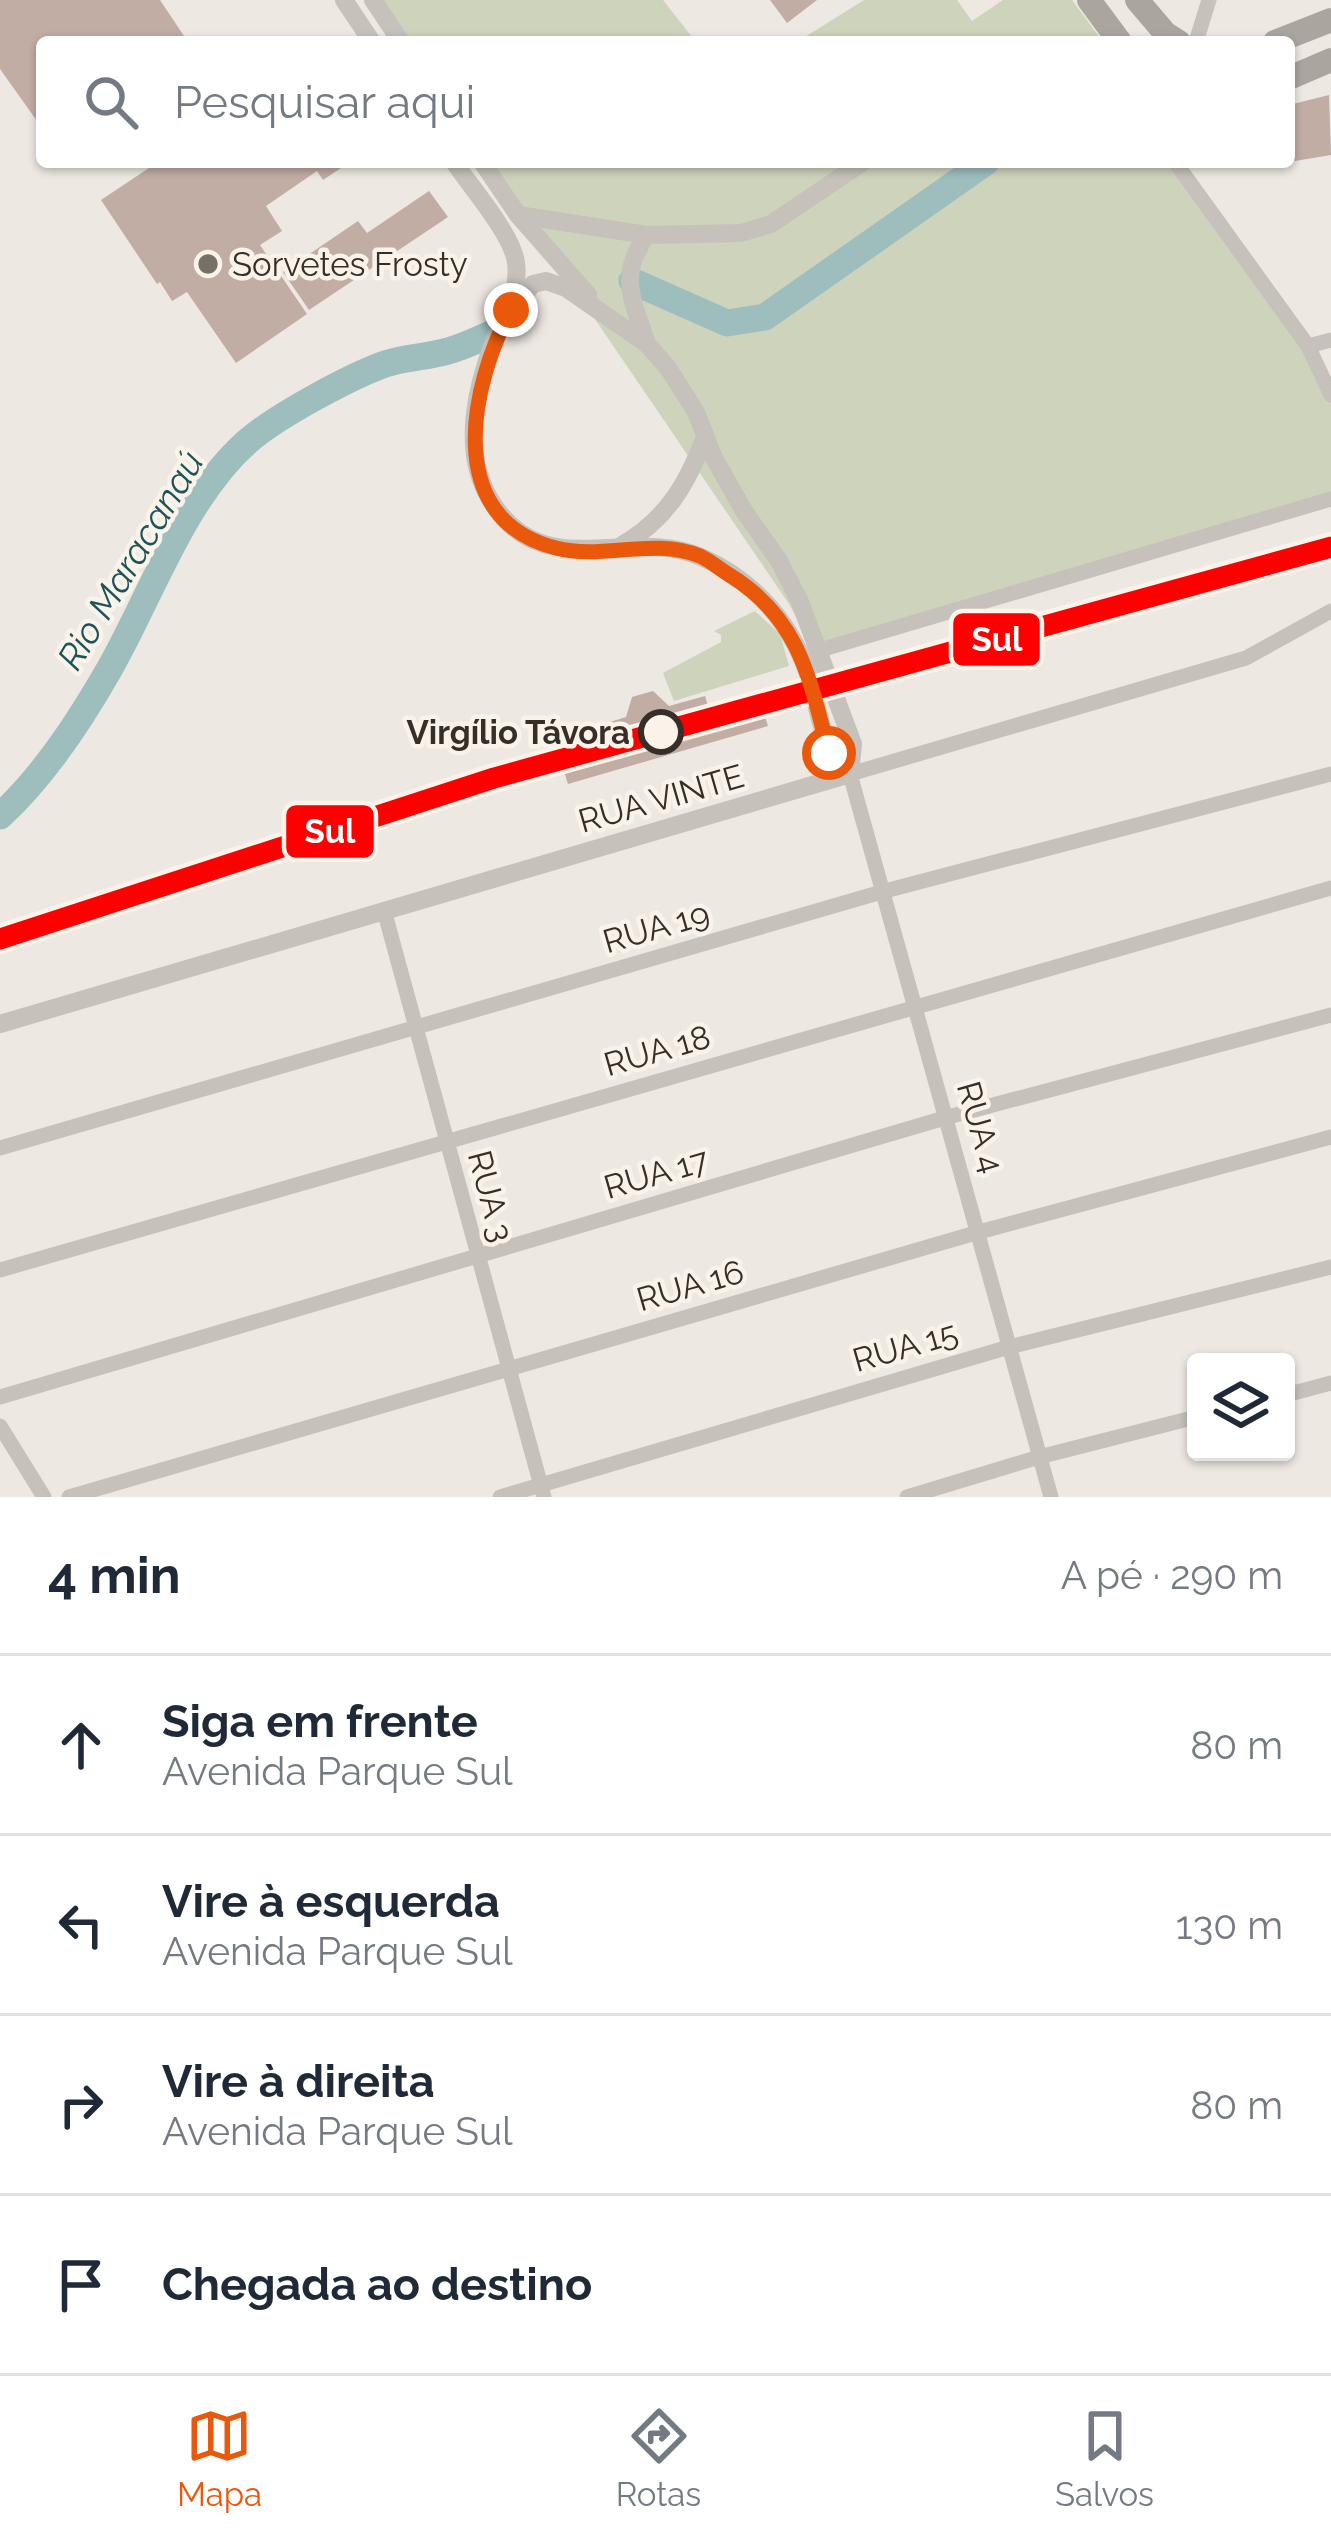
<!DOCTYPE html>
<html lang="pt">
<meta charset="utf-8">
<style>
:root{--surface:#fff;--page:#f2f2f3;--text:#1f2937;--muted:#747a83;--line:#e0e1e3;--accent:#ea580c}
body{margin:0;font-family:Raleway,sans-serif;background:var(--page);color:var(--text)}
.controls{position:absolute;right:36px;bottom:36px;display:grid;overflow:hidden;border-radius:12px;box-shadow:0 3px 9px #0004}
.controls button{width:108px;height:108px;display:grid;place-items:center;padding:0;border:0;border-bottom:3px solid var(--line);background:var(--surface);color:var(--text);font:60px sans-serif}
.stop{position:absolute;width:36px;height:36px;margin:-27px;border:9px solid #ea580c;border-radius:50%;background:#fff}
.stop.end{background:#ea580c;border-color:#fff;box-shadow:0 3px 12px #0008}
.list{margin:0;padding:0;list-style:none}
h2{display:flex;justify-content:space-between;align-items:center;height:156px;margin:0;padding:0 48px;font-size:51px}
h2 small{font-size:39px;font-weight:400;color:var(--muted)}
.list li{display:grid;grid-template-columns:78px 1fr auto;gap:36px;align-items:center;box-sizing:border-box;height:180px;padding:0 48px;border-top:3px solid var(--line)}
.list b{display:block;font-size:45px;white-space:nowrap}
.list p{margin:0;font-size:39px;white-space:nowrap;color:var(--muted)}
.list em{font-size:39px;font-style:normal;color:var(--muted)}
.icon{flex:none;width:66px;height:66px;fill:none;stroke:currentColor;stroke-width:2;stroke-linecap:round;stroke-linejoin:round}
.map{position:relative;flex:none;width:1331px;height:1497px;overflow:hidden}
.search{position:absolute;background:var(--surface);box-shadow:0 3px 9px #0004;left:36px;right:36px;top:36px;height:132px;display:flex;align-items:center;gap:30px;box-sizing:border-box;padding:0 42px;border-radius:12px;color:var(--muted);font-size:45px}
.sheet{height:876px;background:var(--surface)}
nav{display:flex;justify-content:space-around;align-items:center;box-sizing:border-box;height:168px;border-top:3px solid var(--line);background:var(--surface);font-size:33px;color:var(--muted)}
nav a{display:grid;justify-items:center;gap:6px}
nav .on{color:var(--accent)}
.map>svg:first-child{display:block}
</style>
<div class="map">
<svg width="1331" height="1497" viewBox="0 0 1331 1497">
<rect width="100%" height="100%" fill="#ede8e2"/>
<!-- green -->
<g fill="#ced3bc">
<path d="M 378,0 L 663,0 L 696,42 L 407,42 Z"/>
<path d="M 864,0 L 957,0 L 972,21 L 1003,0 L 1072,0 L 1103,42 L 797,42 Z"/>
<path d="M 488,162 L 1182,162 L 1331,378 L 1331,501 L 814,650 L 789,604 Z"/>
<path d="M 755,611 L 780,634 L 789,666 L 674,701 L 663,673 L 721,642 L 721,635 L 714,631 Z"/>
</g>
<g fill="none" stroke-linecap="round" stroke-linejoin="round">
<!-- river -->
<g stroke="#9ebebe" stroke-width="27">
<path d="M 632,281 L 727,323 L 765,317 L 986,162"/>
<path d="M 0,816 C 43,777 81,719 110,668 C 151,596 184,497 248,441 C 277,416 349,377 385,364 C 405,357 428,357 448,351 C 463,347 477,340 491,334"/>
</g>
</g>
<!-- building -->
<g fill="#c1ada3">
<path d="M 0,0 L 160,0 L 188,42 L 42,42 L 42,128 L 0,69 Z"/>
<path d="M 770,0 L 817,0 L 787,23 Z"/>
<path d="M 1329,95 L 1331,155 L 1289,162 L 1289,105 Z"/>
<path d="M 158,162 L 350,162 L 323,180 L 317,171 L 266,206 L 282,231 L 260,245 L 307,314 L 236,363 L 187,292 L 172,301 L 160,282 L 157,284 L 101,200 Z"/>
<path d="M 429,191 L 448,217 L 309,310 L 283,272 L 358,221 L 367,233 Z"/>
<path d="M 653,691 L 669,706 L 705,696 L 708,706 L 672,716 L 659,723 L 661,731 L 653,734 L 648,735 L 645,726 L 631,728 L 594,739 L 591,728 L 626,717 L 632,697 Z"/>
<path d="M 764,713 L 768,726 L 568,784 L 564,771 Z"/>
</g>
<g fill="none" stroke-linecap="round" stroke-linejoin="round">
<!-- minor -->
<g stroke="#c7c1bb" stroke-width="15">
<path d="M 1196,42 L 1209,0"/>
<path d="M 1175,162 L 1308,346 L 1331,395"/>
<path d="M 1308,346 L 1331,340"/>
<path d="M 820,650 L 1331,499"/>
<path d="M 384,910 L 544,1497"/>
<path d="M 0,1148 L 885,891 L 1331,774"/>
<path d="M 0,1270 L 1331,888"/>
<path d="M 1286,1395 L 1331,1383"/>
<path d="M 0,1397 L 948,1117 L 1331,1015"/>
<path d="M 0,1426 L 44,1497"/>
<path d="M 69,1497 L 979,1232 L 1331,1137"/>
<path d="M 500,1497 L 1009,1347 L 1331,1267"/>
<path d="M 907,1497 L 1039,1457 L 1196,1417"/>
<path d="M 1051,1497 L 850,774 L 1246,658 L 1331,611"/>
</g>
<!-- tertiary -->
<g stroke="#c7c1bb" stroke-width="18">
<path d="M 344,0 L 372,42"/>
<path d="M 373,0 L 401,42"/>
<path d="M 454,162 C 470,186 513,235 516,263 C 520,292 504,316 494,341 C 476,387 463,446 486,492 C 537,590 626,524 701,557 C 756,581 795,627 811,684 C 822,723 821,744 850,774"/>
<path d="M 482,162 L 518,215 L 588,295"/>
<path d="M 518,215 L 647,235"/>
<path d="M 512,309 L 533,284 L 546,281 L 566,288 L 647,344 L 668,368 L 696,412 L 714,458 L 744,511 L 779,561 L 800,602 L 853,744 L 850,774"/>
<path d="M 647,344 C 633,300 617,276 647,235 L 741,233 L 771,224 L 863,162"/>
<path d="M 622,545 C 667,519 687,484 705,437"/>
<path d="M 0,1024 L 850,774"/>
</g>
<!-- primary -->
<g stroke="#aba5a0" stroke-width="24">
<path d="M 1089,0 L 1120,42"/>
<path d="M 1137,0 L 1165,33 L 1179,42"/>
<path d="M 1275,42 L 1331,20"/>
<path d="M 1289,78 L 1331,60"/>
</g>
<defs>
<path id="metro-1" d="M 0,939 L 494,778 L 1331,547"/>
</defs>
<!-- metro-1 casing -->
<use href="#metro-1" stroke="#faf3e9" stroke-width="30"/>
<!-- metro-1 -->
<use href="#metro-1" stroke="#f00" stroke-width="21"/>
</g>
<g fill="none" stroke-linecap="round" stroke-linejoin="round">
<!-- route -->
<path stroke="#ea580c" stroke-width="15" d="M 511,310 C 470,386 442,519 556,548 C 603,560 653,537 700,556 C 711,561 721,570 731,576 C 800,619 810,680 829,753"/>
</g>
<!-- markers -->
<circle fill="#776f6a" stroke="#faf3e9" stroke-width="4.5" cx="208" cy="264" r="12"/>
<circle fill="#faf3e9" stroke="#372e29" stroke-width="6" cx="661" cy="732" r="20"/>
<g text-anchor="middle" stroke-width="9" stroke-linejoin="round" paint-order="stroke">
<!-- poi labels -->
<g font-size="33" fill="#372e29" stroke="#faf3e9" text-anchor="start">
<text x="232" y="276">Sorvetes Frosty</text>
</g>
<!-- stop labels -->
<g font-size="33" font-weight="bold" fill="#372e29" stroke="#faf3e9" text-anchor="end">
<text x="630" y="744">Virgílio Távora</text>
</g>
<!-- street labels -->
<g font-size="33" fill="#372e29" stroke="#faf3e9">
<text transform="translate(661 798) rotate(-16)" y="12">RUA VINTE</text>
<text transform="translate(656 927) rotate(-16)" y="12">RUA 19</text>
<text transform="translate(657 1050) rotate(-16)" y="12">RUA 18</text>
<text transform="translate(981 1127) rotate(74)" y="12">RUA 4</text>
<text transform="translate(656 1173) rotate(-16)" y="12">RUA 17</text>
<text transform="translate(491 1196) rotate(75)" y="12">RUA 3</text>
<text transform="translate(690 1285) rotate(-16)" y="12">RUA 16</text>
<text transform="translate(905 1346) rotate(-16)" y="12">RUA 15</text>
</g>
<!-- water labels -->
<g font-size="36" font-style="italic" fill="#1e5459" stroke="#faf3e9">
<text transform="translate(130 560) rotate(-59)" y="13">Rio Maracanaú</text>
</g>
</g>
<g stroke="#faf3e9" stroke-width="4.5">
<rect x="951" y="611" width="91" height="57" rx="12" fill="#f00"/>
<rect x="284" y="803" width="92" height="57" rx="12" fill="#f00"/>
</g>
<g font-size="33" text-anchor="middle" font-weight="bold" fill="#fff">
<text x="997" y="651">Sul</text>
<text x="330" y="843">Sul</text>
</g>
</svg>
<div class="controls">
<button><svg class="icon" aria-label="layers" viewBox="0 0 24 24"><path d="M12 4l9 5-9 5-9-5zM3 14l9 5 9-5"/></svg></button>
</div>
<div class="stop" style="left:829px;top:753px"></div>
<div class="stop end" style="left:511px;top:310px"></div>
<div class="search"><svg class="icon" aria-label="search" viewBox="0 0 24 24"><circle cx="10" cy="10" r="6"/><path d="M15 15l6 6"/></svg>Pesquisar aqui</div>
</div>
<section class="sheet">
<h2>4 min<small>A pé · 290 m</small></h2>
<ul class="list">
<li><svg class="icon" aria-label="ahead" viewBox="0 0 24 24"><path d="M12 20V5M6 11l6-6 6 6"/></svg><div><b>Siga em frente</b><p>Avenida Parque Sul</p></div><em>80 m</em></li>
<li><svg class="icon" aria-label="left" viewBox="0 0 24 24"><path d="M17 20v-9H6M10 6l-5 5 5 5"/></svg><div><b>Vire à esquerda</b><p>Avenida Parque Sul</p></div><em>130 m</em></li>
<li><svg class="icon" aria-label="right" viewBox="0 0 24 24"><path d="M7 20v-9h11M14 6l5 5-5 5"/></svg><div><b>Vire à direita</b><p>Avenida Parque Sul</p></div><em>80 m</em></li>
<li><svg class="icon" aria-label="arrive" viewBox="0 0 24 24"><path d="M6 21V4h12l-3 4 3 4H6"/></svg><div><b>Chegada ao destino</b></div></li>
</ul>
</section>
<nav>
<a class="on"><svg class="icon" aria-label="map" viewBox="0 0 24 24"><path d="M3 6l6-2 6 2 6-2v14l-6 2-6-2-6 2zM9 4v14M15 6v14"/></svg>Mapa</a>
<a><svg class="icon" aria-label="directions" viewBox="0 0 24 24"><path d="M12 3l9 9-9 9-9-9zM9 14v-3h6M13 9l2 2-2 2"/></svg>Rotas</a>
<a><svg class="icon" aria-label="saved" viewBox="0 0 24 24"><path d="M7 4h10v16l-5-4-5 4z"/></svg>Salvos</a>
</nav>
